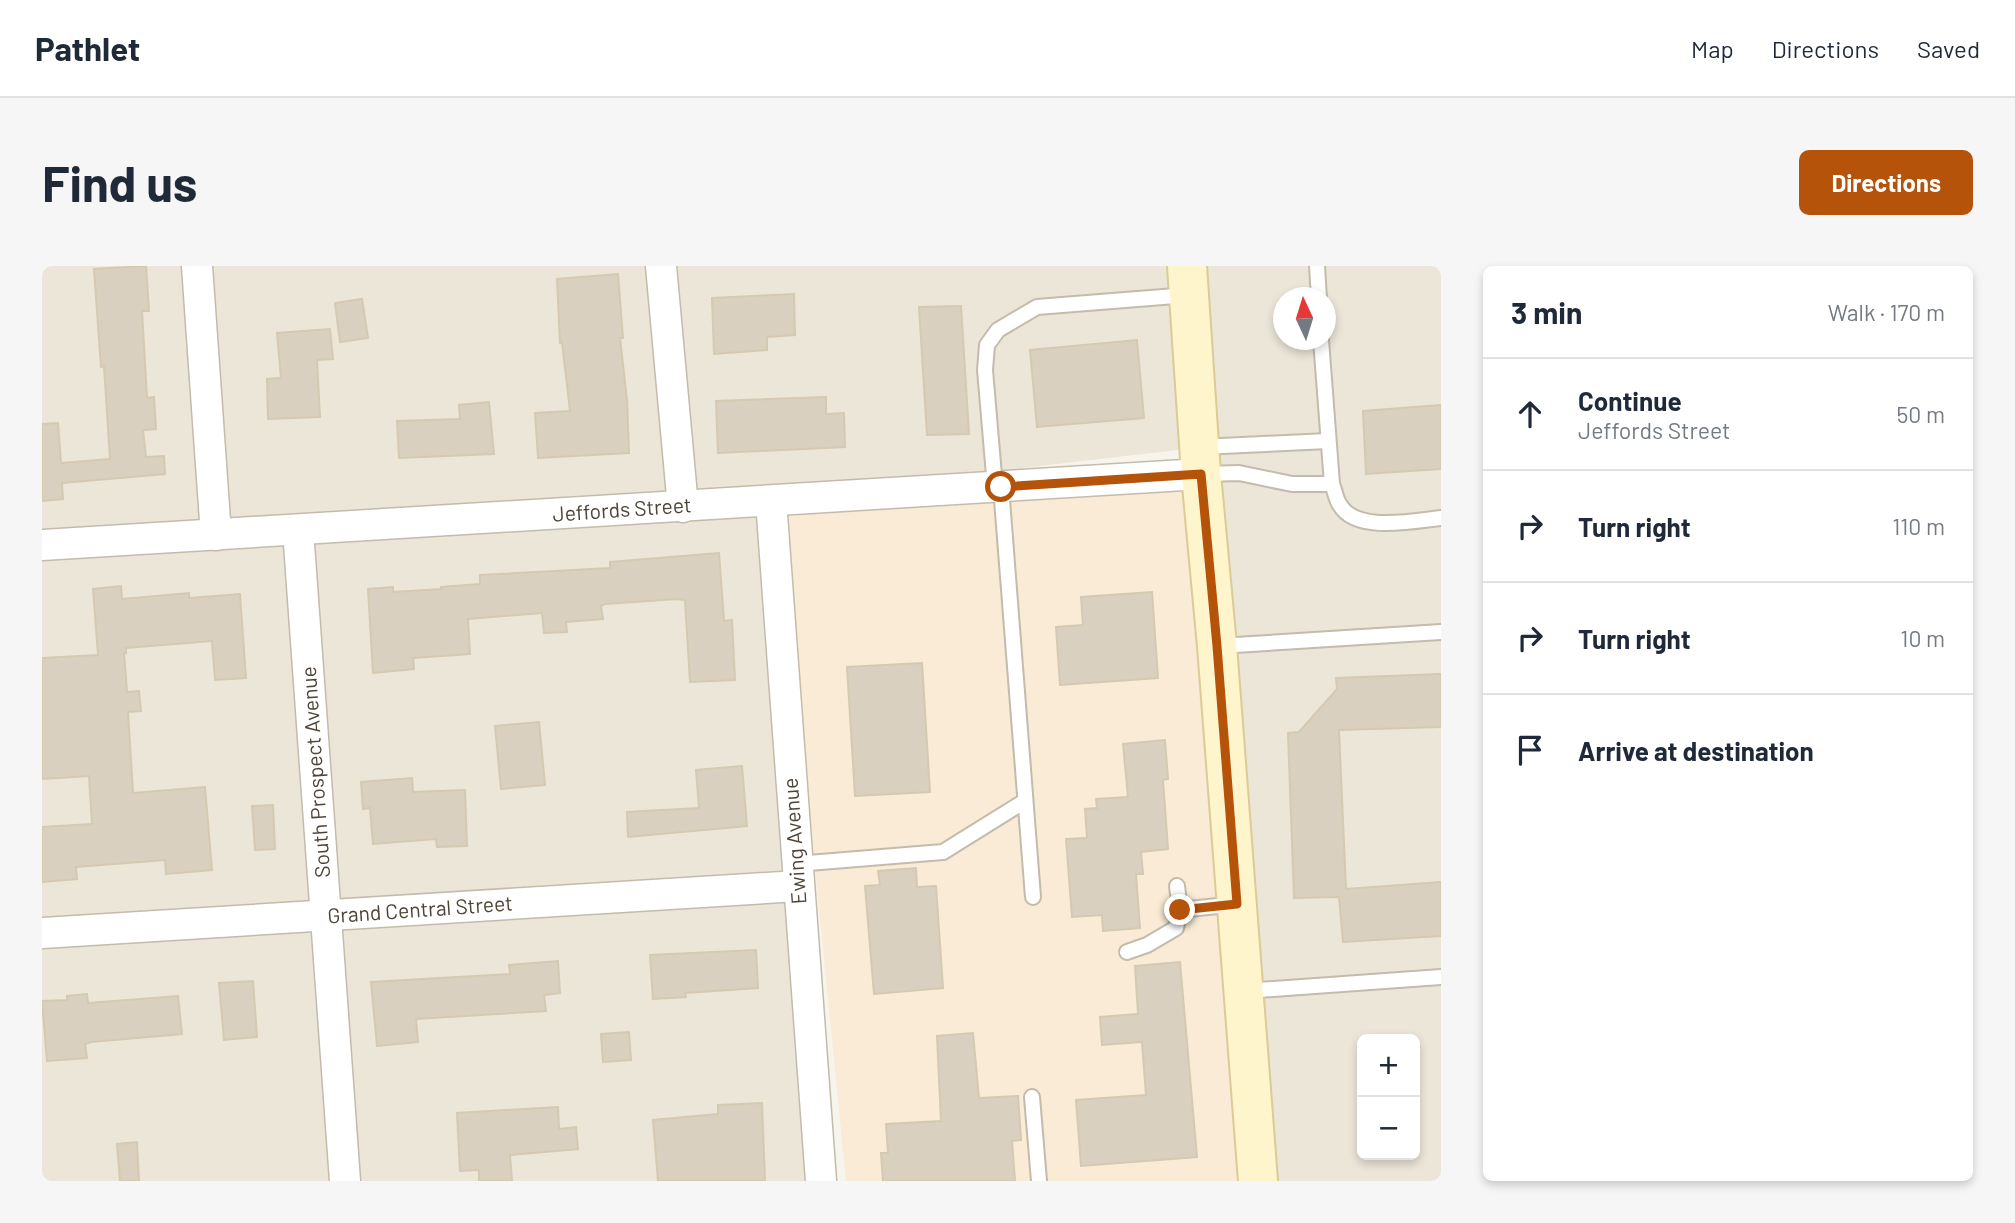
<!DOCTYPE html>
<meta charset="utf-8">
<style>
:root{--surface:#fff;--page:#f6f6f7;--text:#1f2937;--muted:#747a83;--line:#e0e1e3;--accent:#b45309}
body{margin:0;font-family:Barlow,sans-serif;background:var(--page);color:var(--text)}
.controls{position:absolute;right:21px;bottom:21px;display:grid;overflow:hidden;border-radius:10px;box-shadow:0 4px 10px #0003}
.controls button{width:63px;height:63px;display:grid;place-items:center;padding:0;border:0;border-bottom:2px solid var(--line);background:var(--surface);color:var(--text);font:35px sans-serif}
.compass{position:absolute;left:1231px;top:21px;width:63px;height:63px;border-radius:50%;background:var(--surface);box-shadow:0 4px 10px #0003;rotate:356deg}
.stop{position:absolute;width:21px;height:21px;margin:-16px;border:5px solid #b45309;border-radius:50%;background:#fff}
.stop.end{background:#b45309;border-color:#fff;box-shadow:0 2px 7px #0008}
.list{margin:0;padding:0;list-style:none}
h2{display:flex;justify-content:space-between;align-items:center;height:91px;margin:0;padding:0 28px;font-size:30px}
h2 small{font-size:23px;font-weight:400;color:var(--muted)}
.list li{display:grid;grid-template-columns:46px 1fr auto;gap:21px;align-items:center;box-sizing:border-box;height:112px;padding:0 28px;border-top:2px solid var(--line)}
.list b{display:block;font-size:26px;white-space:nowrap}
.list p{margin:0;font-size:23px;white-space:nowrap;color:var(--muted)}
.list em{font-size:23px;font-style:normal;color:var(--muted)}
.icon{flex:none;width:38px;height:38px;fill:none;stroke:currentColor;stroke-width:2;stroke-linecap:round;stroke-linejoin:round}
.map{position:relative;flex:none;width:1399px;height:915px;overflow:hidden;border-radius:10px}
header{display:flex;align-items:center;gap:42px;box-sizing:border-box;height:98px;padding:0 35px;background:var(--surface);border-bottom:2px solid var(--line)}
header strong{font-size:33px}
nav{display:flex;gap:38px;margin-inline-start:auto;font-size:24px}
.intro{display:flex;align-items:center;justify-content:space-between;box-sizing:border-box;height:168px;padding:0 42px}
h1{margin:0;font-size:49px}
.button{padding:18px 32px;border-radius:10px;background:var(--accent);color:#fff;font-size:24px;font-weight:700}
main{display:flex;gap:42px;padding:0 42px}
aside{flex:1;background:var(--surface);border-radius:10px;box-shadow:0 4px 10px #0003}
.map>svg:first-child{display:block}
</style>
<header>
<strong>Pathlet</strong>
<nav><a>Map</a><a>Directions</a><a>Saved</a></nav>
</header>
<div class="intro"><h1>Find us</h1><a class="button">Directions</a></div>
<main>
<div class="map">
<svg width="1399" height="915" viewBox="0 0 1399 915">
<rect width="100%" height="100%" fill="#f7f4eb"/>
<!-- residential -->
<g fill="#ebe6d8" fill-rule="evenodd">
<path d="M 0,0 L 141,0 L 160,255 L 0,264 Z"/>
<path d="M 168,0 L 606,0 L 626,227 L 186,253 Z"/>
<path d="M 633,0 L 1131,0 L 1144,183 L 938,207 L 653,225 Z"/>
<path d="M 1158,0 L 1399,0 L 1399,915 L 1229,915 ZM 1241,32 L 1283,32 L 1283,74 L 1241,74 ZM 1320,773 L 1373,773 L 1373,889 L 1320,889 Z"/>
<path d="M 717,251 L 741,606 L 296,634 L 271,278 Z"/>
<path d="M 244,280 L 270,636 L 0,652 L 0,294 Z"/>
<path d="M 744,635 L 766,915 L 317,915 L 298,664 Z"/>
<path d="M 272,666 L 290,915 L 0,915 L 0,682 Z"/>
</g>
<!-- commercial -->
<path fill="#f9ebd5" d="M 1147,224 L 1203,915 L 804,915 L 754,409 L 743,249 Z"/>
<!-- building -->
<g fill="#dad0bf" stroke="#d5c9b1" stroke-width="2">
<path d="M 104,0 L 107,45 L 100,45 L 105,132 L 112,131 L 114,163 L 101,164 L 104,191 L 122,190 L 123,208 L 20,217 L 21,233 L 0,235 L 0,158 L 16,157 L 19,197 L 68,193 L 62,100 L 59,101 L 52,3 Z"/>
<path d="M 576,8 L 581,72 L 578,72 L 585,134 L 587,187 L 496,192 L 493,147 L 528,145 L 520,76 L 518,77 L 515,13 Z"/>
<path d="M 752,28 L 753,69 L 725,71 L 725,84 L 672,88 L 670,32 Z"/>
<path d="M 320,33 L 326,72 L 298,76 L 293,37 Z"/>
<path d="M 919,40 L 927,168 L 885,169 L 877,41 Z"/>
<path d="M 288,63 L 291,93 L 275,94 L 278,151 L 226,153 L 225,113 L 239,112 L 235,67 Z"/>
<path d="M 1095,74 L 1102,152 L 995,161 L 988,84 Z"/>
<path d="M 784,131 L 784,148 L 802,147 L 803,181 L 676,187 L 674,135 Z"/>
<path d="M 447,136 L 452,188 L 357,192 L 355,155 L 418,153 L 417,139 Z"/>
<path d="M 1399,139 L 1399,203 L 1324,208 L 1321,145 Z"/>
<path d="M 677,287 L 682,355 L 690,354 L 693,414 L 648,416 L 643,334 L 636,333 L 563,338 L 559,340 L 561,353 L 524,356 L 525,366 L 502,367 L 500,347 L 426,353 L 428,388 L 371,392 L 372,403 L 331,407 L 326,323 L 351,321 L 351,326 L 399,323 L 399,321 L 438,318 L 438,309 L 568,302 L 568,296 Z"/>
<path d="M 79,320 L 80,333 L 147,327 L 147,332 L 198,328 L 204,412 L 173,414 L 170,375 L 84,382 L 84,387 L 82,387 L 85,426 L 97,425 L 99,445 L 86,446 L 91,527 L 163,521 L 170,604 L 124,608 L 123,594 L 34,601 L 35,613 L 0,616 L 0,561 L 50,558 L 47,510 L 0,513 L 0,392 L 56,389 L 51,323 Z"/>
<path d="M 1110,326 L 1116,412 L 1018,419 L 1014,361 L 1041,359 L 1039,331 Z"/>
<path d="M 880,397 L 888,526 L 813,530 L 805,401 Z"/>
<path d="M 1399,408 L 1399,461 L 1297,464 L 1304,623 L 1399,616 L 1399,670 L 1301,676 L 1297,631 L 1252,632 L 1246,467 L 1257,466 L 1295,423 L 1294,412 Z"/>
<path d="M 497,456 L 503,519 L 459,523 L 453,460 Z"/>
<path d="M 1123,474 L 1126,513 L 1121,514 L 1126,583 L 1099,586 L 1101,608 L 1094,608 L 1098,662 L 1061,665 L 1060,649 L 1030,651 L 1024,573 L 1045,572 L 1043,543 L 1055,542 L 1054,533 L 1086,531 L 1081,478 Z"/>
<path d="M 700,500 L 705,560 L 586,571 L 585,546 L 657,542 L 654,504 Z"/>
<path d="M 370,512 L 371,526 L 423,524 L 425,580 L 395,581 L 394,573 L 331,578 L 328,542 L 321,543 L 319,516 Z"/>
<path d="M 231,539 L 233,583 L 213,584 L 210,540 Z"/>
<path d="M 874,602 L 875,621 L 894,620 L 901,722 L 832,728 L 823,620 L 838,619 L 836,605 Z"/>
<path d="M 714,684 L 716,722 L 643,727 L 644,731 L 611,733 L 608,689 Z"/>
<path d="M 516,695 L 518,727 L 502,729 L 504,745 L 374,753 L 376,776 L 335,780 L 329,716 L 468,708 L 467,699 Z"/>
<path d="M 1138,696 L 1155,891 L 1039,900 L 1034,834 L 1104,829 L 1100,776 L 1060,779 L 1058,751 L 1096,748 L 1093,700 Z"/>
<path d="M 211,715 L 215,771 L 182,774 L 177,717 Z"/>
<path d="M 45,728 L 46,737 L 136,730 L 140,768 L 49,776 L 43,778 L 45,792 L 5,795 L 0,735 L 25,734 L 25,730 Z"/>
<path d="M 587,766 L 589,794 L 561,796 L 559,768 Z"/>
<path d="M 931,767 L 937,832 L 976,830 L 979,874 L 970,875 L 973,915 L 841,915 L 839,887 L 846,887 L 844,858 L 899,855 L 895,770 Z"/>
<path d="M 720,837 L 723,915 L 616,915 L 611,854 L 676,848 L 676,839 Z"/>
<path d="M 516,841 L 517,863 L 534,861 L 536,883 L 468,889 L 470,915 L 437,915 L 437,904 L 418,905 L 415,847 Z"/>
<path d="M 95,876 L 97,915 L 78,915 L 75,878 Z"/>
</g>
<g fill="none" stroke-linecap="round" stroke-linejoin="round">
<defs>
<g id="lane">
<path d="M 1275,0 L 1277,32"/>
<path d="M 1279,74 L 1290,218 C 1293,225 1294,234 1298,239 C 1314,267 1372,255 1399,252"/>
<path d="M 1158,181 L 1286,175"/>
<path d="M 1161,208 L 1197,207 L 1250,218 L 1290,218"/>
<path d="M 953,221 L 943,104 L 945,79 L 956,64 L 995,41 L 1146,29"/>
<path d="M 959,221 L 991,631"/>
<path d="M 1177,380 L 1399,366"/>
<path d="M 754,598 L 901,586 L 983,535"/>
<path d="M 1135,620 L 1138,644 L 1194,638"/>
<path d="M 1085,686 L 1105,679 L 1134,662 L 1138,644"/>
<path d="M 1203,725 L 1399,711"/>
<path d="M 990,831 L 997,915"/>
</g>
<g id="street">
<path d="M 155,0 L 174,269"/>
<path d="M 619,0 L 641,241"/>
<path d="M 729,235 L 779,915"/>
<path d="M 256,264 L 303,915"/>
<path d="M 0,279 L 1159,208"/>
<path d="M 0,667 L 756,620"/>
</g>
<path id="secondary" d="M 1145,0 L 1159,208 L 1175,380 L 1216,915"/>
</defs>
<!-- lane casing -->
<use href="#lane" stroke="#c3bcac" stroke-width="18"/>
<!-- street casing -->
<use href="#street" stroke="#c3bcac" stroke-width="33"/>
<!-- secondary casing -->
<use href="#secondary" stroke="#dbcb97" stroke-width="42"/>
<!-- lane -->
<use href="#lane" stroke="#fff" stroke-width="14"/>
<!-- street -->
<use href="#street" stroke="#fff" stroke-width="30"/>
<!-- secondary -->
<use href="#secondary" stroke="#fff5cd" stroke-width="38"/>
</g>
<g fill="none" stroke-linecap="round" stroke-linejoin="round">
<!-- route -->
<path stroke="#b45309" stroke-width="9" d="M 959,221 L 1159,208 L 1175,380 L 1195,638 L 1138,644"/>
</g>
<g text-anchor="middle" stroke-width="5" stroke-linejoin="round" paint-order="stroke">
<!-- street labels -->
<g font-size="21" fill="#4c4537" stroke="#fff">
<text transform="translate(580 244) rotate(-4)" y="7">Jeffords Street</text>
<text transform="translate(274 506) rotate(-94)" y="7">South Prospect Avenue</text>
<text transform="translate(753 575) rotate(-94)" y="7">Ewing Avenue</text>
<text transform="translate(378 644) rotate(-4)" y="7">Grand Central Street</text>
</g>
</g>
</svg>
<div class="controls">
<button>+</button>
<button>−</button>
</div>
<svg class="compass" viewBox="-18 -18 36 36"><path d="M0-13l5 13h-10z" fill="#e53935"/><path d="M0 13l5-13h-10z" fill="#747a83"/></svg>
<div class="stop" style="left:959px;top:221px"></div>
<div class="stop end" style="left:1138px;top:644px"></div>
</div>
<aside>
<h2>3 min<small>Walk · 170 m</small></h2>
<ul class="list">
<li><svg class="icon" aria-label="ahead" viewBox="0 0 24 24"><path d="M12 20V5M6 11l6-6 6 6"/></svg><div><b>Continue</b><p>Jeffords Street</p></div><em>50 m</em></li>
<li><svg class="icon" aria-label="right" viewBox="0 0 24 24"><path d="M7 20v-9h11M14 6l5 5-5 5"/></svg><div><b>Turn right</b></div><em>110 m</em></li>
<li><svg class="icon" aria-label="right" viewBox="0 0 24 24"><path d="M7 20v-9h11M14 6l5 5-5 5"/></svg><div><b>Turn right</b></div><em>10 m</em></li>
<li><svg class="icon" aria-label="arrive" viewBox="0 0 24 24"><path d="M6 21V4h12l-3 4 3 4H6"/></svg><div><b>Arrive at destination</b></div></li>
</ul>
</aside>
</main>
